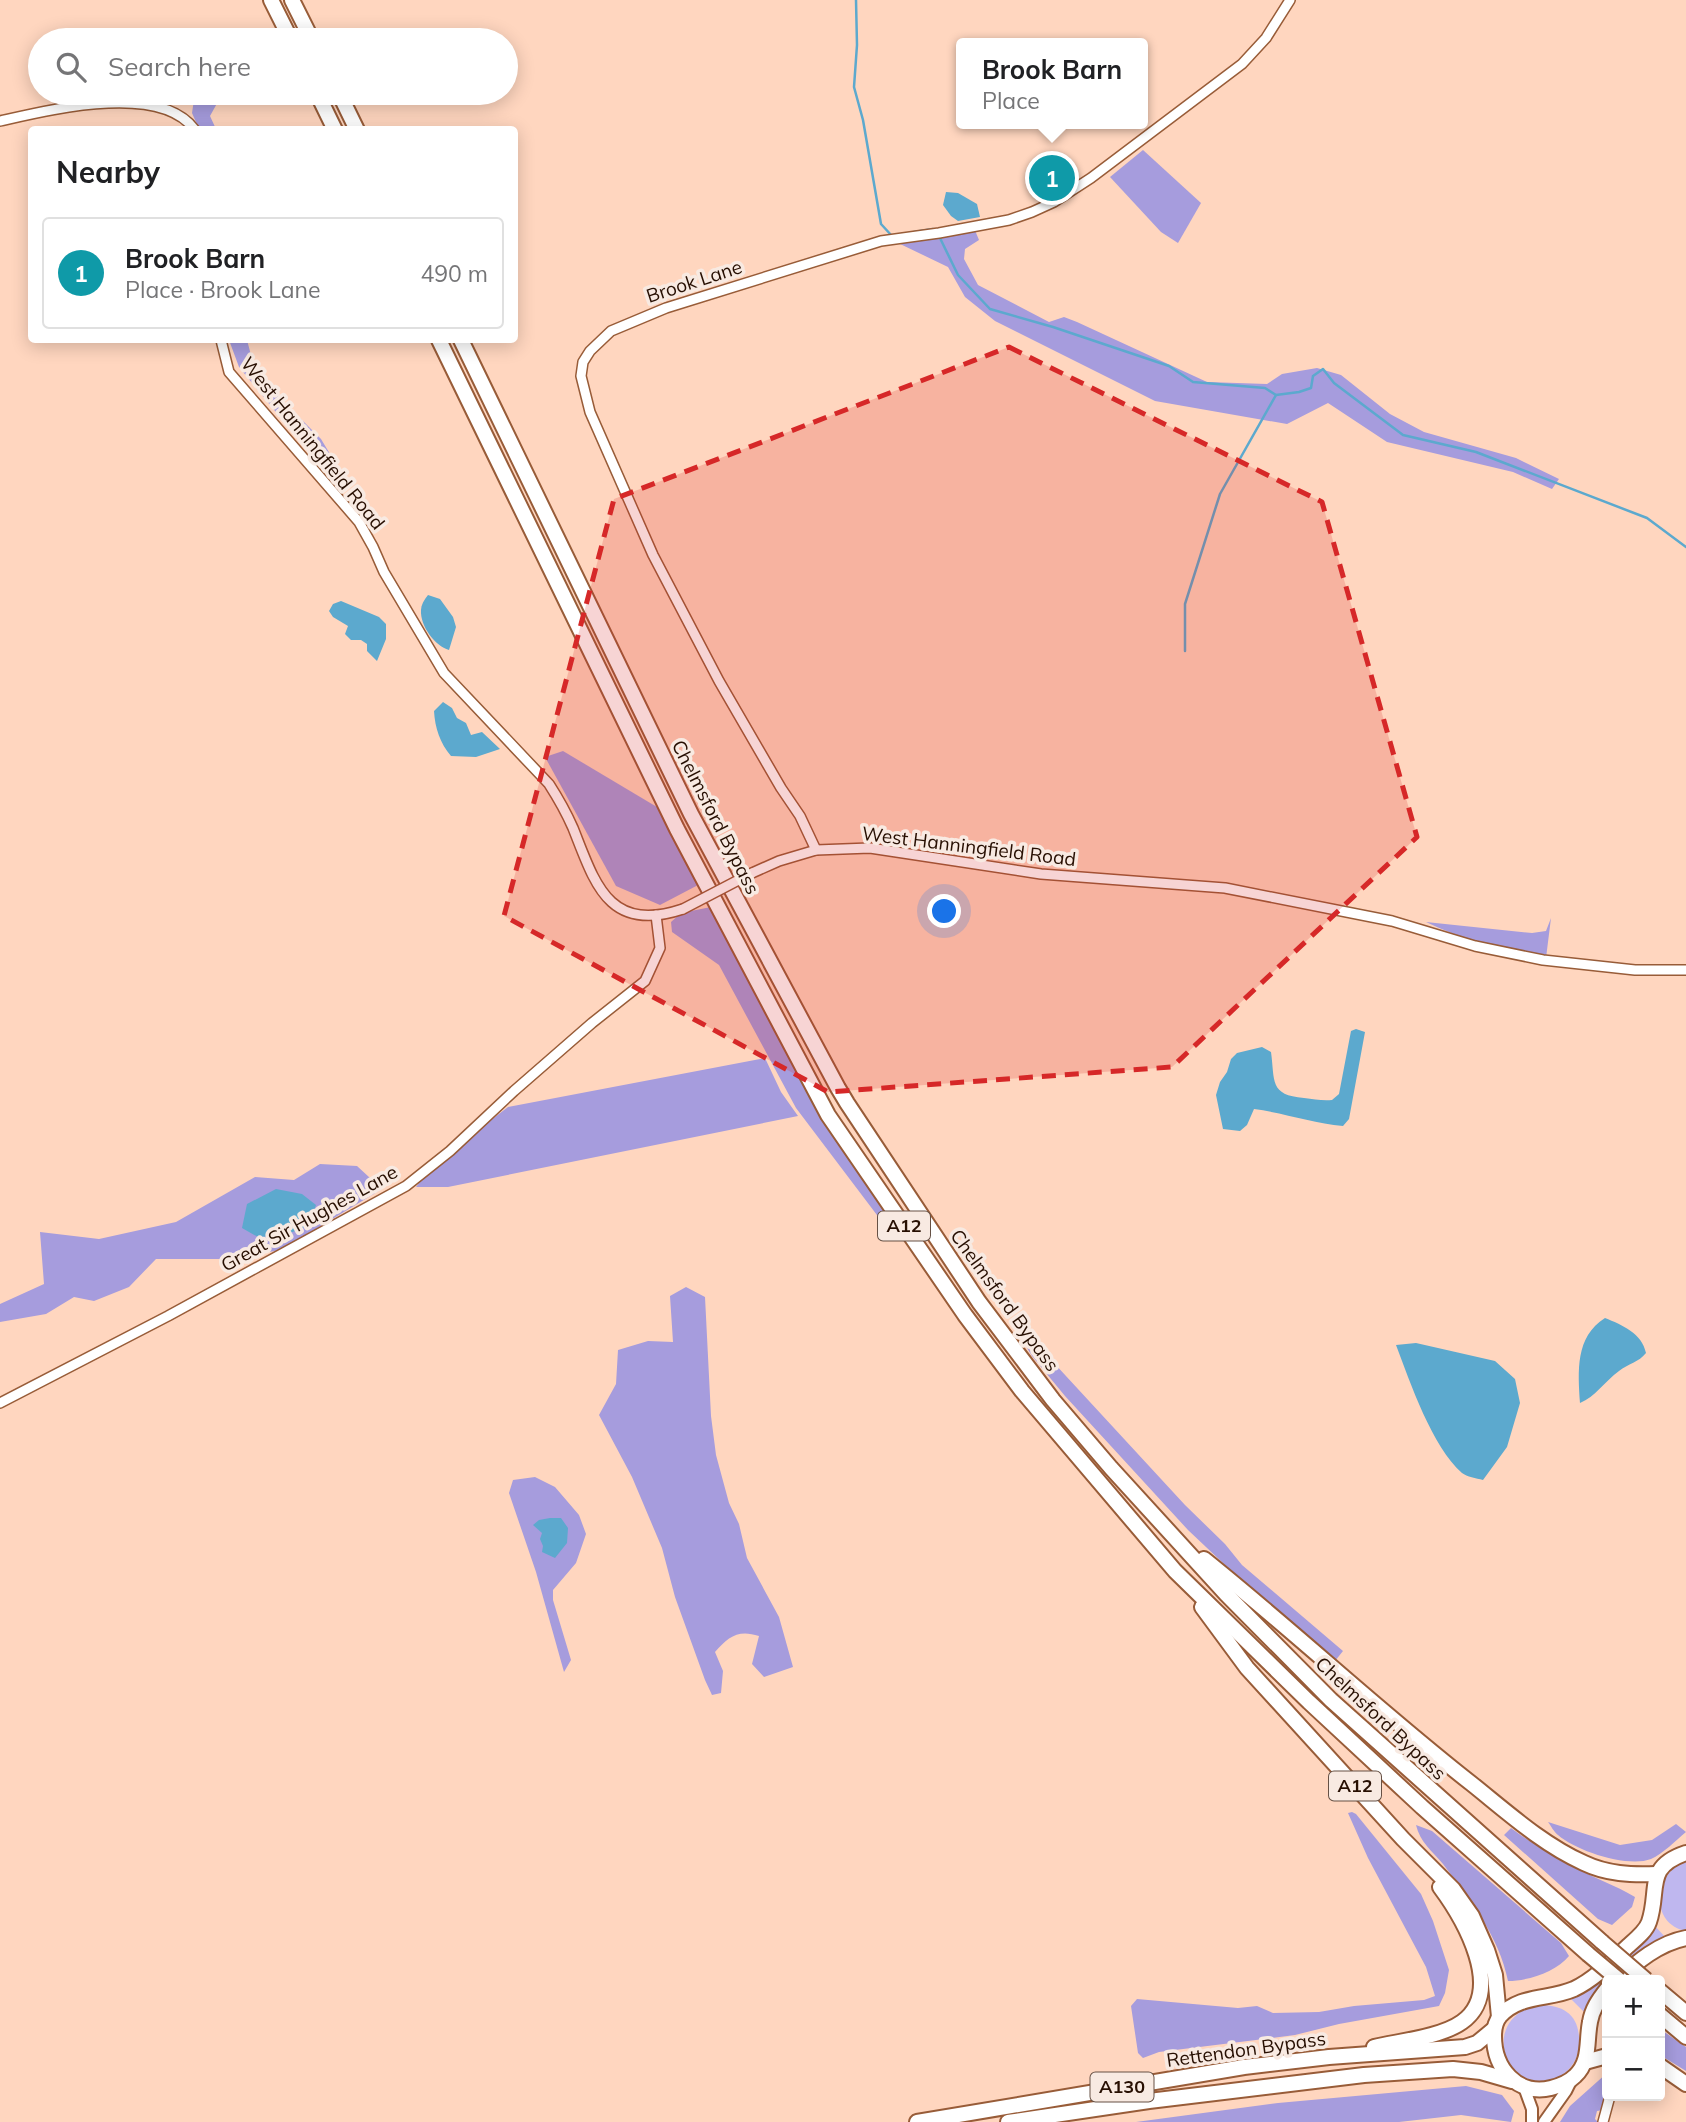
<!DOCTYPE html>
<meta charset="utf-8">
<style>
:root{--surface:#fff;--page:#f2f2f2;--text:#202124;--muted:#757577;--line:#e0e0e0;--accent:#d93025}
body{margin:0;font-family:Mulish,sans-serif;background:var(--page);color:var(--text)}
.controls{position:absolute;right:21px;bottom:21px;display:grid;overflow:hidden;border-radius:7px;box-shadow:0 4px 18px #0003}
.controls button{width:63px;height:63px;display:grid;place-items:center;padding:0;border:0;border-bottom:2px solid var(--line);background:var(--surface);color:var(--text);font:35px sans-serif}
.you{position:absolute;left:945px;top:912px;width:24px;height:24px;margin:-18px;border:5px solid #fff;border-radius:50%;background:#1a73e8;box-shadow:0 0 0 10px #1a73e833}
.badge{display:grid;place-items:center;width:46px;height:46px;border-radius:50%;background:var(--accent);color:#fff;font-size:23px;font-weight:700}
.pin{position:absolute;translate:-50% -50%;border:4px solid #fff;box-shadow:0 2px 7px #0006}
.popup{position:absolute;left:956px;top:38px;width:192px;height:91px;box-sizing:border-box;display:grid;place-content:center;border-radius:7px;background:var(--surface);filter:drop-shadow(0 2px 5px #0005);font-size:23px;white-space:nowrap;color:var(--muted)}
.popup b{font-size:26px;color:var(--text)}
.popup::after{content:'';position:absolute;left:50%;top:100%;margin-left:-14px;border:14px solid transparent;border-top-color:var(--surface)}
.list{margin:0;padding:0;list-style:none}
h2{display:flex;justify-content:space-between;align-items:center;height:91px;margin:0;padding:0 28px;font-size:30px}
h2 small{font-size:23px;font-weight:400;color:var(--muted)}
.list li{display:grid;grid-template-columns:46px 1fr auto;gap:21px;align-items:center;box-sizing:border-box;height:112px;margin:0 14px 14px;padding:0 14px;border:2px solid var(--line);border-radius:7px}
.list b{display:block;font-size:26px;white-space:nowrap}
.list p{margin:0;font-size:23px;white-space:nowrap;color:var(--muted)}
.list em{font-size:23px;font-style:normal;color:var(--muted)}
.icon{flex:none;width:38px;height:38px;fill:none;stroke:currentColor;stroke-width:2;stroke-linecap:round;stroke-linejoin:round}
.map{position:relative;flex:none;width:1686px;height:2122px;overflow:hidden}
.search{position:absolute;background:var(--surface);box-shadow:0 4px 18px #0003;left:28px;top:28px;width:490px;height:77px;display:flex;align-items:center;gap:18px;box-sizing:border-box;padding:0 24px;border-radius:38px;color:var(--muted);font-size:26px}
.panel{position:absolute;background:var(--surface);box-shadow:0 4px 18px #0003;left:28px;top:126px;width:490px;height:217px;border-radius:7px}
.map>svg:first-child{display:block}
</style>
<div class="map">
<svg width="1686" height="2122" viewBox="0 0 1686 2122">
<rect width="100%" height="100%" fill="#ffd6bf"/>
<!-- green -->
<g fill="#bfb7ef">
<path d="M 1686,1861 L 1686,1931 C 1649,1924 1653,1873 1686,1861 Z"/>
<path d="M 1654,1925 L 1666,1938 C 1633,1955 1602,1979 1585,2013 L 1569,1997 C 1594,1979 1641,1952 1654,1925 Z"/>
<path d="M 1537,2005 C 1565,2004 1581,2016 1579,2046 C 1578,2059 1571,2070 1559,2077 C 1511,2104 1474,2021 1537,2005 Z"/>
</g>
<!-- forest -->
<g fill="#a69cdd">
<path d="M 195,93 L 230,93 L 220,98 L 210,116 L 216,129 L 199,129 L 192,113 Z"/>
<path d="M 1143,150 L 1201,203 L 1178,243 L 1161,232 L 1110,177 Z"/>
<path d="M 974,228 L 979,240 L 965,249 L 964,259 L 978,285 L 1049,322 L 1064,317 L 1077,322 L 1207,382 L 1267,384 L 1282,374 L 1317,368 L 1341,375 L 1390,414 L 1424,432 L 1516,458 L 1559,479 L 1552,489 L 1513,472 L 1387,442 L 1328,403 L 1287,424 L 1155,401 L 995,321 L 965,297 L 948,267 L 896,242 Z"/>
<path d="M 229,340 L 247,340 L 256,374 L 321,439 L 333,459 L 330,471 L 293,433 L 239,367 Z"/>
<path d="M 563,751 L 662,810 L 700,884 L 660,905 L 616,886 L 545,757 Z"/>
<path d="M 711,907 L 817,1107 L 886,1213 L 886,1227 L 796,1108 L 719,965 L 672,932 L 671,922 L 681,913 Z"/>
<path d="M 1551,918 L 1546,958 C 1505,949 1464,941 1426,922 L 1532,933 L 1546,931 Z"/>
<path d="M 765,1058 L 781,1092 L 798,1116 L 448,1187 L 416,1187 L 434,1164 L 508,1107 Z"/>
<path d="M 320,1164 L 357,1166 L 382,1189 L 281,1250 L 228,1259 L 156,1259 L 129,1287 L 94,1301 L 74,1297 L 46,1314 L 0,1322 L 0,1304 L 44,1284 L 40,1232 L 99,1239 L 176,1222 L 255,1177 L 294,1180 Z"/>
<path d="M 686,1287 L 705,1297 L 711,1416 L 716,1455 L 729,1503 L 739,1524 L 747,1558 L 779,1617 L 793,1667 L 764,1677 L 752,1664 L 759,1636 C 738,1629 728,1637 715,1652 L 723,1671 L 721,1693 L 712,1695 L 705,1680 L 675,1597 L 662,1548 L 632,1477 L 599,1415 L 616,1384 L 618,1350 L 648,1341 L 673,1342 L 670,1296 Z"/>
<path d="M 1018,1324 L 1185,1505 L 1225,1544 L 1242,1565 L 1343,1651 L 1335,1661 L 1224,1564 L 1188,1530 L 1065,1396 L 1032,1356 L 1014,1327 Z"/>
<path d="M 535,1477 L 555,1487 L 579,1515 L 586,1534 L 576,1563 L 553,1590 L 553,1600 L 571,1660 L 564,1672 L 536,1572 L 509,1493 L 513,1480 Z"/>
<path d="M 1352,1812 L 1356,1814 L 1421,1894 L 1433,1921 L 1449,1970 L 1445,1993 L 1439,2006 L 1339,2024 L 1295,2035 L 1159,2052 L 1143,2058 L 1138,2053 L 1131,2006 L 1137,1999 L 1238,2008 L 1257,2006 L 1273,2013 L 1319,2012 L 1354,2006 L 1424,2000 L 1435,1996 L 1426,1967 L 1368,1858 L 1348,1813 Z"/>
<path d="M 1548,1822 L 1620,1845 L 1652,1840 L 1676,1824 L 1686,1832 C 1676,1840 1663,1854 1651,1859 C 1628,1868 1576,1851 1558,1835 C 1554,1832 1551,1826 1548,1822 Z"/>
<path d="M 1416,1825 L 1432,1831 L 1561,1943 L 1569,1956 C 1556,1972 1528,1981 1508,1981 C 1499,1936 1470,1900 1443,1864 C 1432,1851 1420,1842 1416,1825 Z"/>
<path d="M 1511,1828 C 1531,1843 1552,1856 1574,1867 C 1594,1878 1615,1885 1635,1897 L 1632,1907 L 1612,1925 L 1598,1919 L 1504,1835 Z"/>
<path d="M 1660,2029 L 1686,2047 L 1686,2071 L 1660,2055 Z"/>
<path d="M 1607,2073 L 1607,2096 L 1603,2110 L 1597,2111 L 1595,2119 L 1598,2122 L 1560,2122 L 1570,2106 Z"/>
<path d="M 1466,2086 L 1502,2095 L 1514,2111 L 1511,2122 L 1461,2115 L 1399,2122 L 1136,2122 L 1278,2103 Z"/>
</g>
<!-- water -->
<g fill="#5ca9ce">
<path d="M 946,192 L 958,193 L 977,204 L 980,217 L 958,221 L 951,216 L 943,205 Z"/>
<path d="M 428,595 L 440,599 L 453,617 L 456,627 L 449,650 C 435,646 420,626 421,610 C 421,605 424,600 428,595 Z"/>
<path d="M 341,601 L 379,617 L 386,624 L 386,639 L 377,661 L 367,651 L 367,644 L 361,640 L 351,640 L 345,634 L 348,626 L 333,617 L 329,611 L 333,604 Z"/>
<path d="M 443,702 L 452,708 L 457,718 L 466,723 L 471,735 L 482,732 L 500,749 L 476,757 L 451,756 C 440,743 435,728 434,711 Z"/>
<path d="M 1356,1029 L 1365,1032 L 1349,1119 L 1343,1126 C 1313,1123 1284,1113 1254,1109 L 1247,1125 L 1240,1131 L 1223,1129 L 1216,1095 L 1220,1082 L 1227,1072 L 1231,1059 L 1237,1053 L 1262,1047 L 1271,1052 C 1275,1081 1269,1095 1304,1098 C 1314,1099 1322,1101 1332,1100 L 1339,1094 L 1351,1031 Z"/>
<path d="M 276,1189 L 302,1194 L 316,1205 L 309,1224 L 301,1229 L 281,1236 L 258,1237 L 242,1228 L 247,1204 Z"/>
<path d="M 1605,1318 C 1622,1325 1642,1333 1646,1353 C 1639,1362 1628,1364 1619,1371 C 1605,1381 1595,1397 1580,1403 C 1578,1371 1575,1337 1605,1318 Z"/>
<path d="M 1416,1343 L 1495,1361 L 1515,1379 L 1520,1403 L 1507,1447 L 1483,1480 C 1476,1478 1467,1477 1462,1473 C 1432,1447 1410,1382 1396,1345 Z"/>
<path d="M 550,1518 L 561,1518 L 568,1528 L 567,1543 L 555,1558 L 542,1552 L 543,1546 L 540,1539 L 542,1533 L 533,1525 L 539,1520 Z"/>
</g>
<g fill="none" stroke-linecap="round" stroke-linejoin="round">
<!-- stream -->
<g stroke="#5ca9ce" stroke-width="2.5">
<path d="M 856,0 L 857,45 L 854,87 L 863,120 L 881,224 L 892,236 L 894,236"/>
<path d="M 914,232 L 933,229 L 935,231"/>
<path d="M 939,236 L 958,275 L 990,309 L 1053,327 L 1169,366 L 1193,382 L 1265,388 L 1276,395 L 1299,392 L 1311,388 L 1313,376 L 1323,369 L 1334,383 L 1403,435 L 1476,452 L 1647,518 L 1686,547"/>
<path d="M 1185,651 L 1185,604 L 1220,494 L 1276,395"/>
</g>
<defs>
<g id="minor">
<path d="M 0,121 C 49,110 160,82 195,130"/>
<path d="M 221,340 L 229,372 L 359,522 L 373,547 L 384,572 L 444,673 L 549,784 C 558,798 566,812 573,828 C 595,883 608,934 683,909"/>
<path d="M 816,850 L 800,816 L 781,788 L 719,681 L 653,555 L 590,412 L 581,376 L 583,362 L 590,351 L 611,331 L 666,308 L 881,241 L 939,233 L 1009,220 L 1032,212 L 1054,202 L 1091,178 L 1242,64 L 1266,38 L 1290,0"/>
<path d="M 752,873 L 779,861 L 816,850 L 870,848 L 1041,874 L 1225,888 L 1392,921 L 1475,946 L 1543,960 L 1635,970 L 1686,970"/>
<path d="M 0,1403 L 168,1316 L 406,1186 L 450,1151 L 514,1091 L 592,1023 L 645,981 L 660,948 L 656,915"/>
<path d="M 1603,2122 L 1610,2096"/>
</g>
<g id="tertiary">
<path d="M 1524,2087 L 1532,2109 L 1532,2122"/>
<path d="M 1544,2122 L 1566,2091 L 1572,2079"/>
</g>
<g id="trunk">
<path d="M 271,0 L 291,40"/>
<path d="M 292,0 L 312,40"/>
<path d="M 317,93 L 335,130"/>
<path d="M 339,93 L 357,130"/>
<path d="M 439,340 L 677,829 L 828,1115 L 965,1315 L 1022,1391 L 1175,1571 L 1309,1702 L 1422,1807 L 1588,1954"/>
<path d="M 461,340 L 691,814 L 838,1088 L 847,1103 L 979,1302 L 1053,1400 L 1111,1468 L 1226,1594 L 1331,1700 L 1602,1942"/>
<path d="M 1204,1559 C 1295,1632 1380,1712 1472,1784 C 1507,1812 1542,1844 1584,1863 C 1607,1874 1631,1875 1656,1874"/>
<path d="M 1202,1607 L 1247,1668 L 1403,1839 L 1453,1889 L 1472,1916 L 1487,1950 L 1495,1975 L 1499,2017"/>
<path d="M 1617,1980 C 1637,1962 1659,1943 1686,1938"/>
<path d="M 1607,1989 C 1599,1999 1592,2009 1590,2022 C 1586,2041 1591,2061 1575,2076 C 1569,2082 1559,2086 1551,2088 C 1517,2096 1494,2068 1494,2036 C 1494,2029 1496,2021 1500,2016 C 1520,1994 1549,2000 1574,1989 C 1595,1979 1612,1961 1628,1946 C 1636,1939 1646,1931 1649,1922 C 1660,1890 1644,1867 1686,1853"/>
<path d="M 1660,1991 L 1686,2013"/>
<path d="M 1660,2015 L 1686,2037"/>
<path d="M 1374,2047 C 1400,2041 1441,2037 1462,2022 C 1506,1991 1463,1918 1440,1887"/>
<path d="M 1585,2062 L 1607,2056"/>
<path d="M 1660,2066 L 1686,2084"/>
<path d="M 917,2122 L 1244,2067 L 1329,2057 L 1465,2047 L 1477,2043 L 1494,2029"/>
<path d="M 1008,2122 L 1149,2101 L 1364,2075 L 1453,2069 L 1481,2072 L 1512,2081"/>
</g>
</defs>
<!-- minor casing -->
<use href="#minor" stroke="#985c38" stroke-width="12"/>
<!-- tertiary casing -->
<use href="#tertiary" stroke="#985c38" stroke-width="14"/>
<!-- trunk casing -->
<use href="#trunk" stroke="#985c38" stroke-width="18"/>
<!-- minor -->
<use href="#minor" stroke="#fff" stroke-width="9"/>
<!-- tertiary -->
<use href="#tertiary" stroke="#fff" stroke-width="10"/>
<!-- trunk -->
<use href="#trunk" stroke="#fff" stroke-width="14"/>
<defs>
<path id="minor-bridge" d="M 683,909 L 752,873"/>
<g id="trunk-bridge">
<path d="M 1602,1942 L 1646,1980"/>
<path d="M 1588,1954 L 1619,1980"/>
</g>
</defs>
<!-- minor-bridge casing -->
<use href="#minor-bridge" stroke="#985c38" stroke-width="12" stroke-linecap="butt"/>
<!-- trunk-bridge casing -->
<use href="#trunk-bridge" stroke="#985c38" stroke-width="18" stroke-linecap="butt"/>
<!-- minor-bridge -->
<use href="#minor-bridge" stroke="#fff" stroke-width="9"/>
<!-- trunk-bridge -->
<use href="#trunk-bridge" stroke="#fff" stroke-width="14"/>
</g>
<!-- marked area -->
<path fill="#d62828" fill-opacity="0.2" stroke="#d62828" stroke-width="5" stroke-dasharray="14 9" stroke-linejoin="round" d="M 1009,347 L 1322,502 L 1417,837 L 1172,1067 L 828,1092 L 504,916 L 614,499 Z"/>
<g text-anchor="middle" stroke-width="7" stroke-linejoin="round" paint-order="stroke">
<!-- shield labels -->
<g fill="#f8eae2" stroke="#665145" stroke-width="2">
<rect x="878" y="1211.5" width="52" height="29" rx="5"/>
<rect x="1329" y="1771.5" width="52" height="29" rx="5"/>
<rect x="1090.5" y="2072.5" width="63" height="29" rx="5"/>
</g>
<g font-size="18" font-weight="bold" fill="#270f02">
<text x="904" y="1232">A12</text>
<text x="1355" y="1792">A12</text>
<text x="1122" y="2093">A130</text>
</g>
<!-- street labels -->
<g font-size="19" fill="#270f02" stroke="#f8eae2">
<text transform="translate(694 281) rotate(-18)" y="7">Brook Lane</text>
<text transform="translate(313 443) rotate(51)" y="7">West Hanningfield Road</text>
<text transform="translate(716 817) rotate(63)" y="7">Chelmsford Bypass</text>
<text transform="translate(969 846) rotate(7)" y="7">West Hanningfield Road</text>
<text transform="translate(309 1218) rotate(-29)" y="7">Great Sir Hughes Lane</text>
<text transform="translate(1005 1300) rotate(54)" y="7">Chelmsford Bypass</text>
<text transform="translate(1381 1718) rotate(43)" y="7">Chelmsford Bypass</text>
<text transform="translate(1246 2049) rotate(-8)" y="7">Rettendon Bypass</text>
</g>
</g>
</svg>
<div class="controls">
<button>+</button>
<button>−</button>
</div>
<div class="you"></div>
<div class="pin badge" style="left:1052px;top:178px;background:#0f9aa8">1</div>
<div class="popup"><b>Brook Barn</b>Place</div>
<div class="search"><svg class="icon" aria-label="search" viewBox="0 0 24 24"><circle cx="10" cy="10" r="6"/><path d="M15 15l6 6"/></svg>Search here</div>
<section class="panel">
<h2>Nearby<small></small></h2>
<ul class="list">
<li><span class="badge" style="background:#0f9aa8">1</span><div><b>Brook Barn</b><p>Place · Brook Lane</p></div><em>490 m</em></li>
</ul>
</section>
</div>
